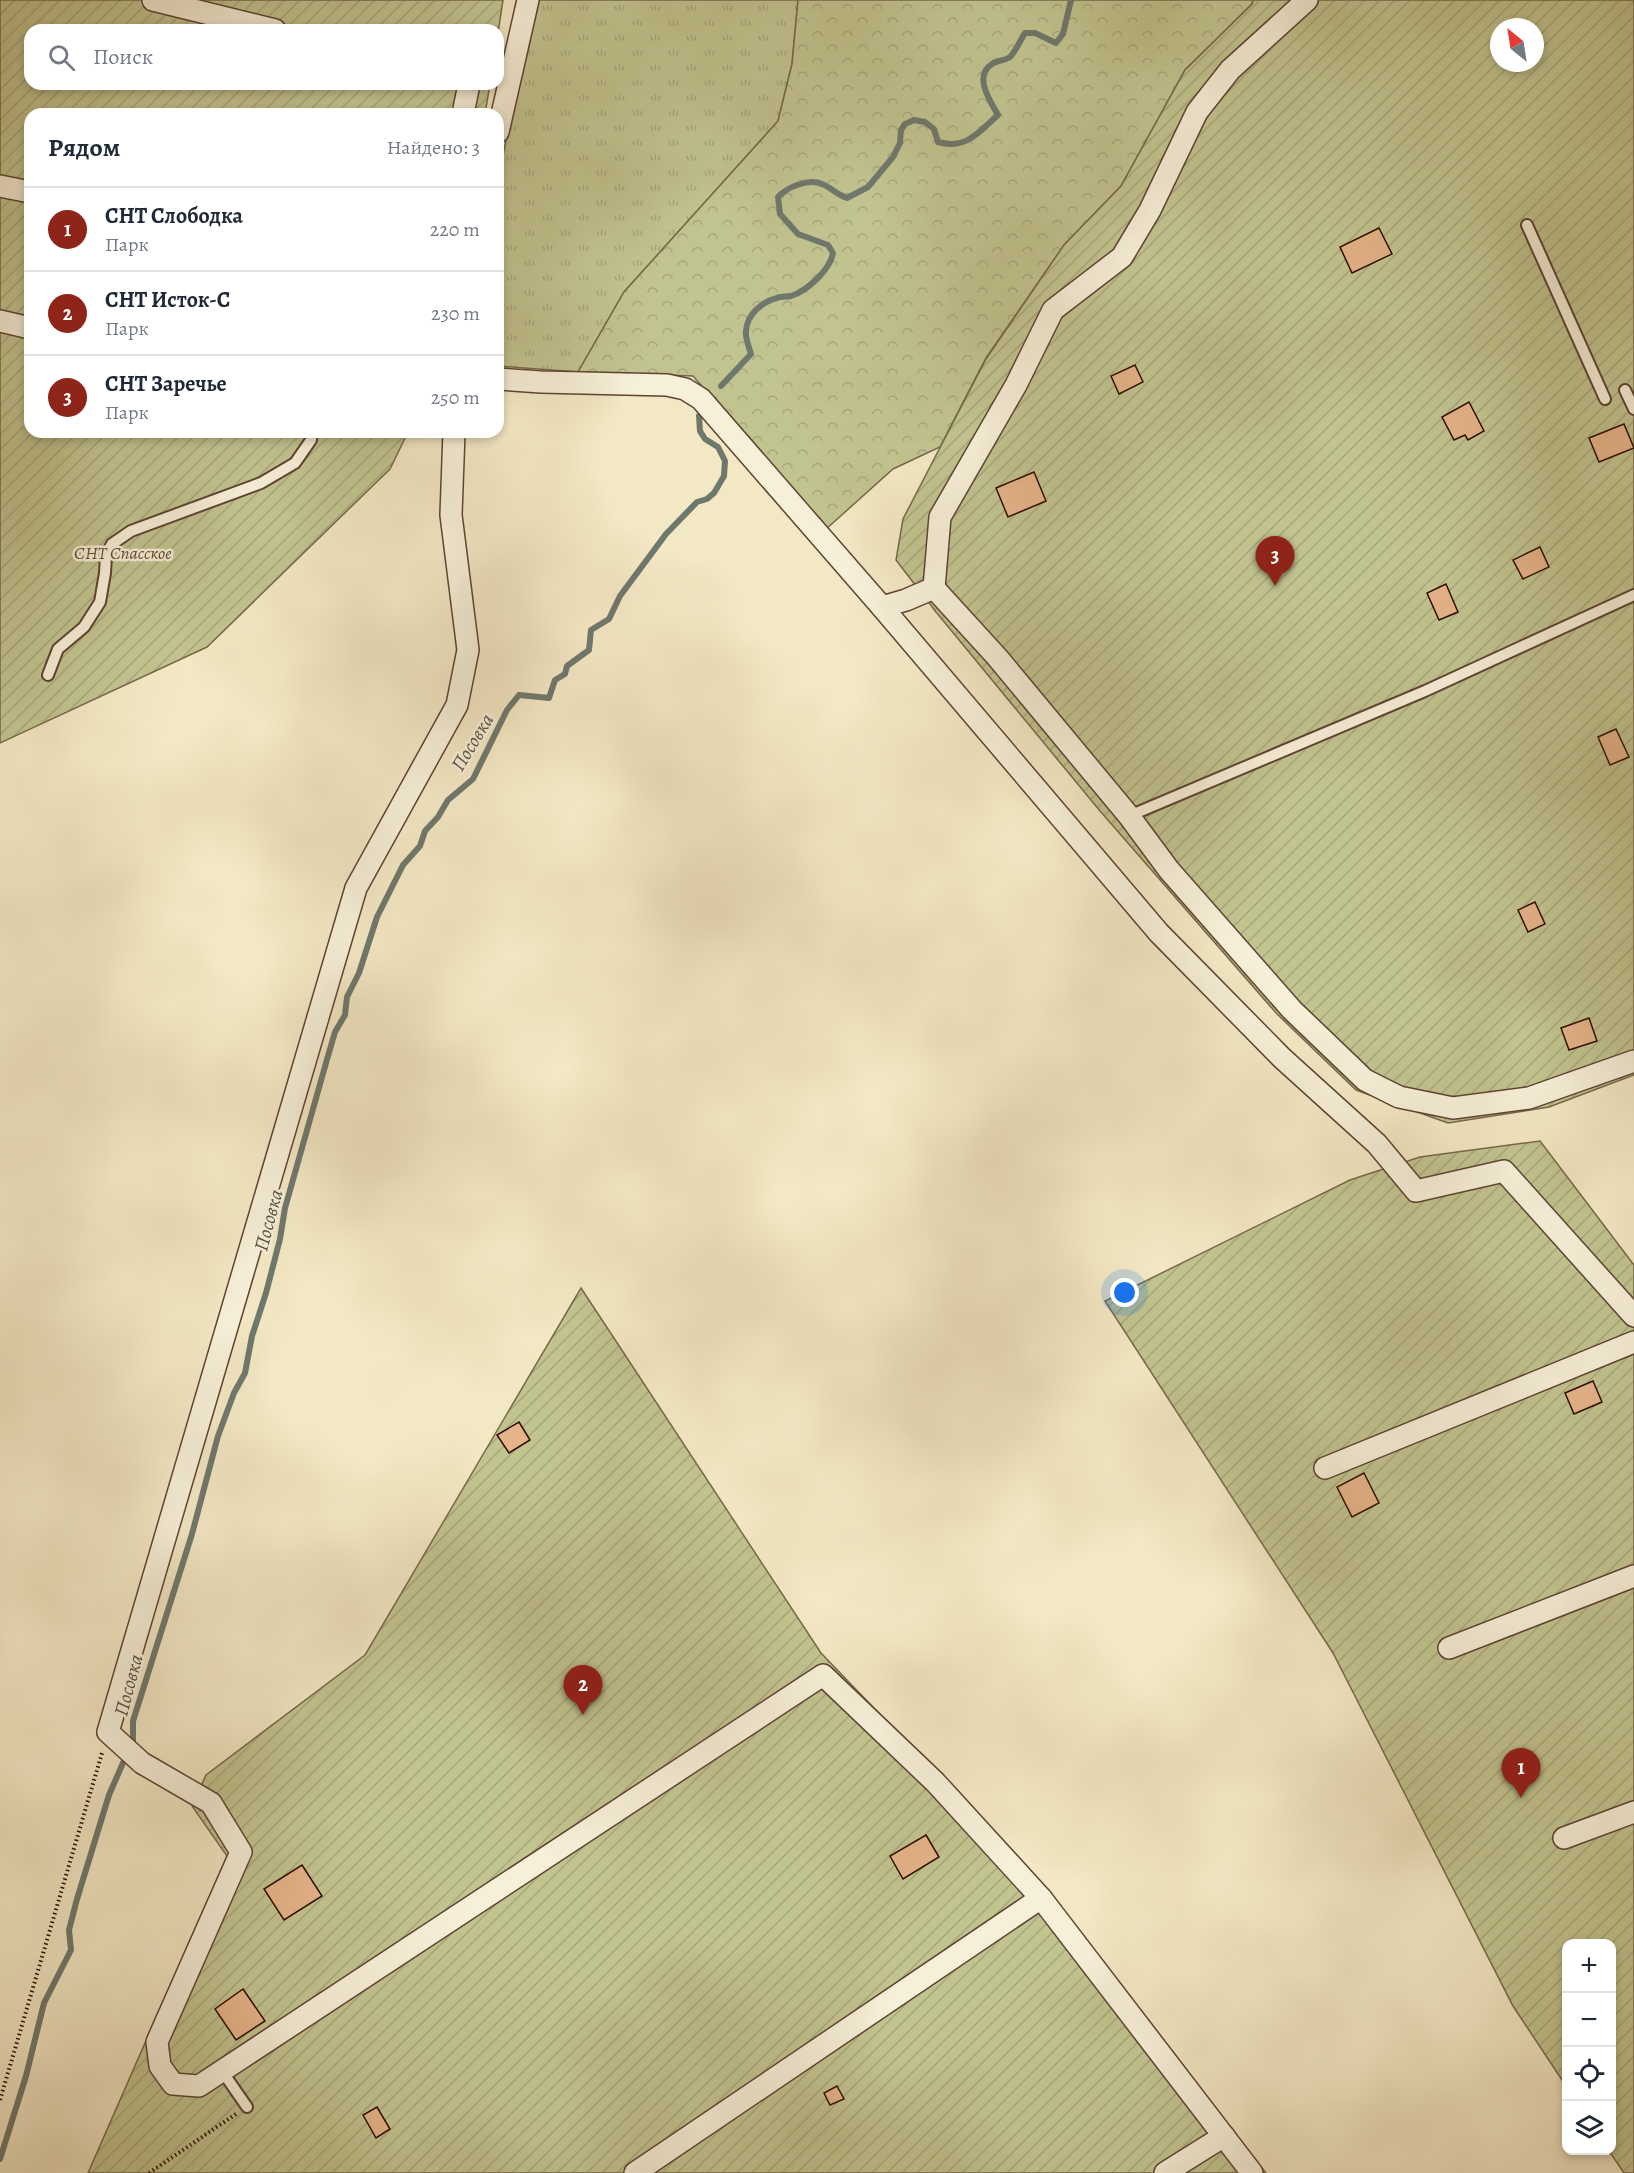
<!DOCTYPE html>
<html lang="ru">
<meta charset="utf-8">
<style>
:root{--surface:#fff;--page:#f2f2f3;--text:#1f2937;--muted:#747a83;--line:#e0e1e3;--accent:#8f2418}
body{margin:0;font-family:Alegreya,serif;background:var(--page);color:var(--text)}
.controls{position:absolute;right:18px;bottom:18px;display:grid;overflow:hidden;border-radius:12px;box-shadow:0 3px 9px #0003}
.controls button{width:54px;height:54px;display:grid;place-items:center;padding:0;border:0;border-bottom:2px solid var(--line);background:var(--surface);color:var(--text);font:30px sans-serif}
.compass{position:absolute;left:1490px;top:18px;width:54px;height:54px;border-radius:50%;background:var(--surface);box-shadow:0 3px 9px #0003;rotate:330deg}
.you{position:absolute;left:1125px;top:1293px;width:21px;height:21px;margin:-15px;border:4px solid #fff;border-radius:50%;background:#1a73e8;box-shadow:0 0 0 9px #1a73e833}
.badge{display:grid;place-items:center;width:39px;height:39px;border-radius:50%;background:var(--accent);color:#fff;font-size:20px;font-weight:700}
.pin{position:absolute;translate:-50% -50px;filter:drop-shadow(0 2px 3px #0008)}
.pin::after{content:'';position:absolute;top:32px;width:21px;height:18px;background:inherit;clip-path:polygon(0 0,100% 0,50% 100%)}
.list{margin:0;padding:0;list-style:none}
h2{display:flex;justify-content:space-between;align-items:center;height:78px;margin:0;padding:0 24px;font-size:26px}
h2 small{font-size:20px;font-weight:400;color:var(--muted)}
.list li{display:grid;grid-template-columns:39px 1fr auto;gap:18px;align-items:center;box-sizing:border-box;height:84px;padding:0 24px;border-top:2px solid var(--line)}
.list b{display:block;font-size:22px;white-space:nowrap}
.list p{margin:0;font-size:20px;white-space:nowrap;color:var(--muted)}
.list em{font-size:20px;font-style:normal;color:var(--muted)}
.icon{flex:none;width:33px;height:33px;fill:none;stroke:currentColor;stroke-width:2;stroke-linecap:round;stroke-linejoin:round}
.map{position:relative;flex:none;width:1634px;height:2173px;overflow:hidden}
.search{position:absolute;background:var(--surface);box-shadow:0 3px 9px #0003;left:24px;top:24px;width:480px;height:66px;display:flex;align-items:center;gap:15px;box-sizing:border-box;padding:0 21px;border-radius:18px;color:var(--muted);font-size:22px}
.panel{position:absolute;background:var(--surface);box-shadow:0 3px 9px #0003;left:24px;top:108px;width:480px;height:330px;border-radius:18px}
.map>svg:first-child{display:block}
</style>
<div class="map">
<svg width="1634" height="2173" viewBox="0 0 1634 2173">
<defs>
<pattern id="grass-tufts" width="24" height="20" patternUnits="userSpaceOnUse" patternTransform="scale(1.5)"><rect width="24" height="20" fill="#c2c490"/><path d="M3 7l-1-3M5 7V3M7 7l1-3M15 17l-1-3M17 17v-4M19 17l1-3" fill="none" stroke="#a7a77b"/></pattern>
<pattern id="forest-crowns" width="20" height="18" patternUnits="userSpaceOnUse" patternTransform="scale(1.5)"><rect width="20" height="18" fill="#c2c490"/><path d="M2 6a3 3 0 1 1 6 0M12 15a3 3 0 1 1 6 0" fill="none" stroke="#a7a77b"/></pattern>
<pattern id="garden-furrows" width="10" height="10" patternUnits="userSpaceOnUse" patternTransform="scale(1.5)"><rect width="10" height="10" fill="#c2c490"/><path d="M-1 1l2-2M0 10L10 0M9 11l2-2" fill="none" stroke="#a7a77b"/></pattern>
</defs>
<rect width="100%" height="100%" fill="#f3e8c4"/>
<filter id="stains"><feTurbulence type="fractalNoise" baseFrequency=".00333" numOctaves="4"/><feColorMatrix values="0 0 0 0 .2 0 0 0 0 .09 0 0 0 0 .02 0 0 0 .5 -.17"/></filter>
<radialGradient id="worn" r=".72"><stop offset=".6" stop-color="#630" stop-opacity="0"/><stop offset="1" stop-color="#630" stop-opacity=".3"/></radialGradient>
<!-- grass -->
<path fill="url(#grass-tufts)" stroke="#776849" stroke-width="1.5" d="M 537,0 L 798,0 L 792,64 L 778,121 L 624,292 L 578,372 L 498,366 L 498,181 L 516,89 Z"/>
<!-- forest -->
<path fill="url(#forest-crowns)" stroke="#776849" stroke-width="1.5" d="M 798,0 L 1253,0 L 1252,4 L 1185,70 L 1121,186 L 1064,245 L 986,358 L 940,447 L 893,469 L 825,530 L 693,376 L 578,372 L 624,292 L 778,121 L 792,64 Z"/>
<!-- garden -->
<g fill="url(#garden-furrows)" stroke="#776849" stroke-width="1.5" fill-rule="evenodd">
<path d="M 0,0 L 503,0 L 498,33 L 498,30 L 30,30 L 30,84 L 490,84 L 485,114 L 30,114 L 30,432 L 408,432 L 390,469 L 207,647 L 0,743 Z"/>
<path d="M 1253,0 L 1634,0 L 1634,1075 L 1549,1107 L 1448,1123 L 1356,1090 L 1277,1014 L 1100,811 L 936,612 L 896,560 L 903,519 L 986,359 L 1064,245 L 1121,186 L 1185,70 L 1252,4 ZM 1499,27 L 1535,27 L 1535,63 L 1499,63 Z"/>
<path d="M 1540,1141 L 1634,1265 L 1634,2173 L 1624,2173 L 1609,2151 L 1612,2150 L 1612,1944 L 1566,1944 L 1566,2086 L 1513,2006 L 1333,1653 L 1105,1301 L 1350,1180 L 1420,1157 Z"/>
<path d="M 581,1288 L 821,1653 L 1043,1884 L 1266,2173 L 88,2173 L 227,1856 L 192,1806 L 206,1775 L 365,1655 Z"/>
</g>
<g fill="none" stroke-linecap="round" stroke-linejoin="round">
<!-- stream -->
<g stroke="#6f786d" stroke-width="6">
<path d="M 721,386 L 751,354 C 749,347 745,338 746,331 C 747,314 762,302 777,298 C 781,296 787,297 791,296 C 807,291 830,270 833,253 L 828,245 L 798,234 L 780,214 L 778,197 C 787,187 809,178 822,184 C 832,188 837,195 847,198 L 868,187 L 893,157 L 900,143 L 901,130 L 905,124 L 914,120 L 925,122 L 934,129 L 938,142 C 966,150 979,132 998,115 C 990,101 973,76 992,64 C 997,60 1005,61 1010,57 C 1014,54 1021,39 1025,33 L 1035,33 L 1056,43 L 1063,34 L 1071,0"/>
<path d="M 0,2159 L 26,2076 L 44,2003 L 71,1950 L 69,1930 L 77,1899 L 109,1795 L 133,1740 L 133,1721 L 192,1534 L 218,1436 L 234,1393 L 245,1373 L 252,1336 L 266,1293 L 280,1239 L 285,1208 L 326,1063 L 335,1032 L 345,1015 L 347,997 L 359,973 L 377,917 L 403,865 L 420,846 L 425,831 L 438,817 L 448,800 L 473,779 L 507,710 L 519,695 L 549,698 L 555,680 L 565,674 L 567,666 L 589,650 L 591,630 L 609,619 L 620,596 L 666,534 L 697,502 L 707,499 L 714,493 L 724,476 L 725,461 L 718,447 L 705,439 L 700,431 L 699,416"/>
</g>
</g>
<!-- building -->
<g fill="#e6b48a" stroke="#2c0c02" stroke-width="1.5">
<path d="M 1379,228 L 1392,254 L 1352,273 L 1340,247 Z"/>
<path d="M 1135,365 L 1143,382 L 1119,394 L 1111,376 Z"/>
<path d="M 1469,402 L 1484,431 L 1468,440 L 1465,435 L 1454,440 L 1442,417 Z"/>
<path d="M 1624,424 L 1634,448 L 1599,462 L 1589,438 Z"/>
<path d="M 1034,472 L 1046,501 L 1008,517 L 996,488 Z"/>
<path d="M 1540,547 L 1549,567 L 1523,579 L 1513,560 Z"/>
<path d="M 1446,584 L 1458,612 L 1439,620 L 1427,593 Z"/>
<path d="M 1616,729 L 1629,757 L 1610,765 L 1598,737 Z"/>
<path d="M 1535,902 L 1545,924 L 1528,932 L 1518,910 Z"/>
<path d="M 1589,1018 L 1597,1041 L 1569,1050 L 1561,1028 Z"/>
<path d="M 1593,1381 L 1602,1402 L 1574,1414 L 1565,1393 Z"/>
<path d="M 519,1422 L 530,1440 L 509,1453 L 497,1435 Z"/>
<path d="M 1364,1473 L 1379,1503 L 1352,1517 L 1337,1487 Z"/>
<path d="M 926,1835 L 939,1857 L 903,1879 L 890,1856 Z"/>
<path d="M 302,1865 L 322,1896 L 284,1920 L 264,1889 Z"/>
<path d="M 243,1989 L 265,2021 L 236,2040 L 215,2009 Z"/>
<path d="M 837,2086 L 844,2099 L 830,2105 L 824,2093 Z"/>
<path d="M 377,2107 L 390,2129 L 376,2138 L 363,2115 Z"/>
</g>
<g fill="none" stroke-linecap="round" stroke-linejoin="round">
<defs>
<g id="service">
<path d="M 1527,225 L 1605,399"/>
<path d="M 1625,390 L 1634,409"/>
<path d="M 48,675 L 58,649 L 84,627 L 100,602 L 105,573 L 106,555 L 112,544 L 131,531 L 261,483 L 295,463 L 311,440 L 312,432"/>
<path d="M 1129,816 L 1425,691 L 1634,595"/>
<path d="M 222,2071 L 247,2107"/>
</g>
<g id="minor">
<path d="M 153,0 L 275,30"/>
<path d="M 463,114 L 469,84"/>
<path d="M 498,132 L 528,0"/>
<path d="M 0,186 L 30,192"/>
<path d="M 0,321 L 30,328"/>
<path d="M 498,379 L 541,382 L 667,385 L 685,389 L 701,399 L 882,607 L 1159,933 L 1282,1058 L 1377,1144 L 1416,1191 L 1504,1171 L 1634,1316"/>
<path d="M 454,432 L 451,515 L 468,650 L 457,705 L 356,888 L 108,1732 L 142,1763 L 211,1803 L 241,1852 L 157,2042 L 160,2066 L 173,2084 L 199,2086 L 823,1675 L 935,1782 L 1041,1898 L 1252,2173"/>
<path d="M 934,588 L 940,517 L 1016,385 L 1053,310 L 1122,257 L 1150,210 L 1197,112 L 1230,70 L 1307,0"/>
<path d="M 882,607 L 906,600 L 934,588 L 997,657 L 1129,816 L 1169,870 L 1292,1010 L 1365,1080 L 1399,1097 L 1453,1108 L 1529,1098 L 1634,1061"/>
<path d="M 1325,1468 L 1634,1342"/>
<path d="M 1449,1648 L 1634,1576"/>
<path d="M 1564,1838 L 1634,1812"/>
<path d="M 635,2173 L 1041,1898"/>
<path d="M 1165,2173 L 1224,2136"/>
</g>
</defs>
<!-- service casing -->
<use href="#service" stroke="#5e4332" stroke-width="14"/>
<!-- minor casing -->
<use href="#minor" stroke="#5e4332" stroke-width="24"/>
<!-- path -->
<g stroke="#2c0c02" stroke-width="4" stroke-dasharray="1.5 3" stroke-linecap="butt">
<path d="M 0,2100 L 102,1753"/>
<path d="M 149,2173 L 236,2114"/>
</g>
<!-- service -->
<use href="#service" stroke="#f7f0d9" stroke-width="10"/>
<!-- minor -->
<use href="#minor" stroke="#f7f0d9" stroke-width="21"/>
</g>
<g text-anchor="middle" stroke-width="5" stroke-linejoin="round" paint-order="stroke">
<!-- park labels -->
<g font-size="18" font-style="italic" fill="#604c34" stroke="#f7f0d9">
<text x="123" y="559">СНТ Спасское</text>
</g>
<!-- water labels -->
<g font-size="20" font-style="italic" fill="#585449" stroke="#f7f0d9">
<text transform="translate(472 742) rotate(-59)" y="7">Посовка</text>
<text transform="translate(268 1220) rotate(-75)" y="7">Посовка</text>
<text transform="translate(128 1685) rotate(-75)" y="7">Посовка</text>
</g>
</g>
<rect width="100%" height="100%" filter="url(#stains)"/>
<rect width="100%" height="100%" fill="url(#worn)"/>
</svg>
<div class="controls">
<button>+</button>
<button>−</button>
<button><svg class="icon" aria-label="locate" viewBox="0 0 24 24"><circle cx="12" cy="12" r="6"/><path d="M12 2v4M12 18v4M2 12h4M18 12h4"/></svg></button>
<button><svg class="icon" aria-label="layers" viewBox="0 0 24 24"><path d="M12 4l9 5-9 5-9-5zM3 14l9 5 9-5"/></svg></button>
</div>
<svg class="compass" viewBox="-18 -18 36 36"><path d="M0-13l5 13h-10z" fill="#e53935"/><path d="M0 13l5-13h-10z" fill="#747a83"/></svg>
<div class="you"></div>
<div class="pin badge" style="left:1521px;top:1798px">1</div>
<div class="pin badge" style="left:583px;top:1715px">2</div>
<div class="pin badge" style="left:1275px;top:586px">3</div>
<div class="search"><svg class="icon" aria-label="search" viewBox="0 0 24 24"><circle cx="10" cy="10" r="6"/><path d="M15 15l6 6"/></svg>Поиск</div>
<section class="panel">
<h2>Рядом<small>Найдено: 3</small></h2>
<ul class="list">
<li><span class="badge">1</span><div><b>СНТ Слободка</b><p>Парк</p></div><em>220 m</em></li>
<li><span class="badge">2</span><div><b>СНТ Исток-С</b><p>Парк</p></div><em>230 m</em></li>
<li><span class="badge">3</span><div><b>СНТ Заречье</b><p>Парк</p></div><em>250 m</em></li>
</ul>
</section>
</div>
